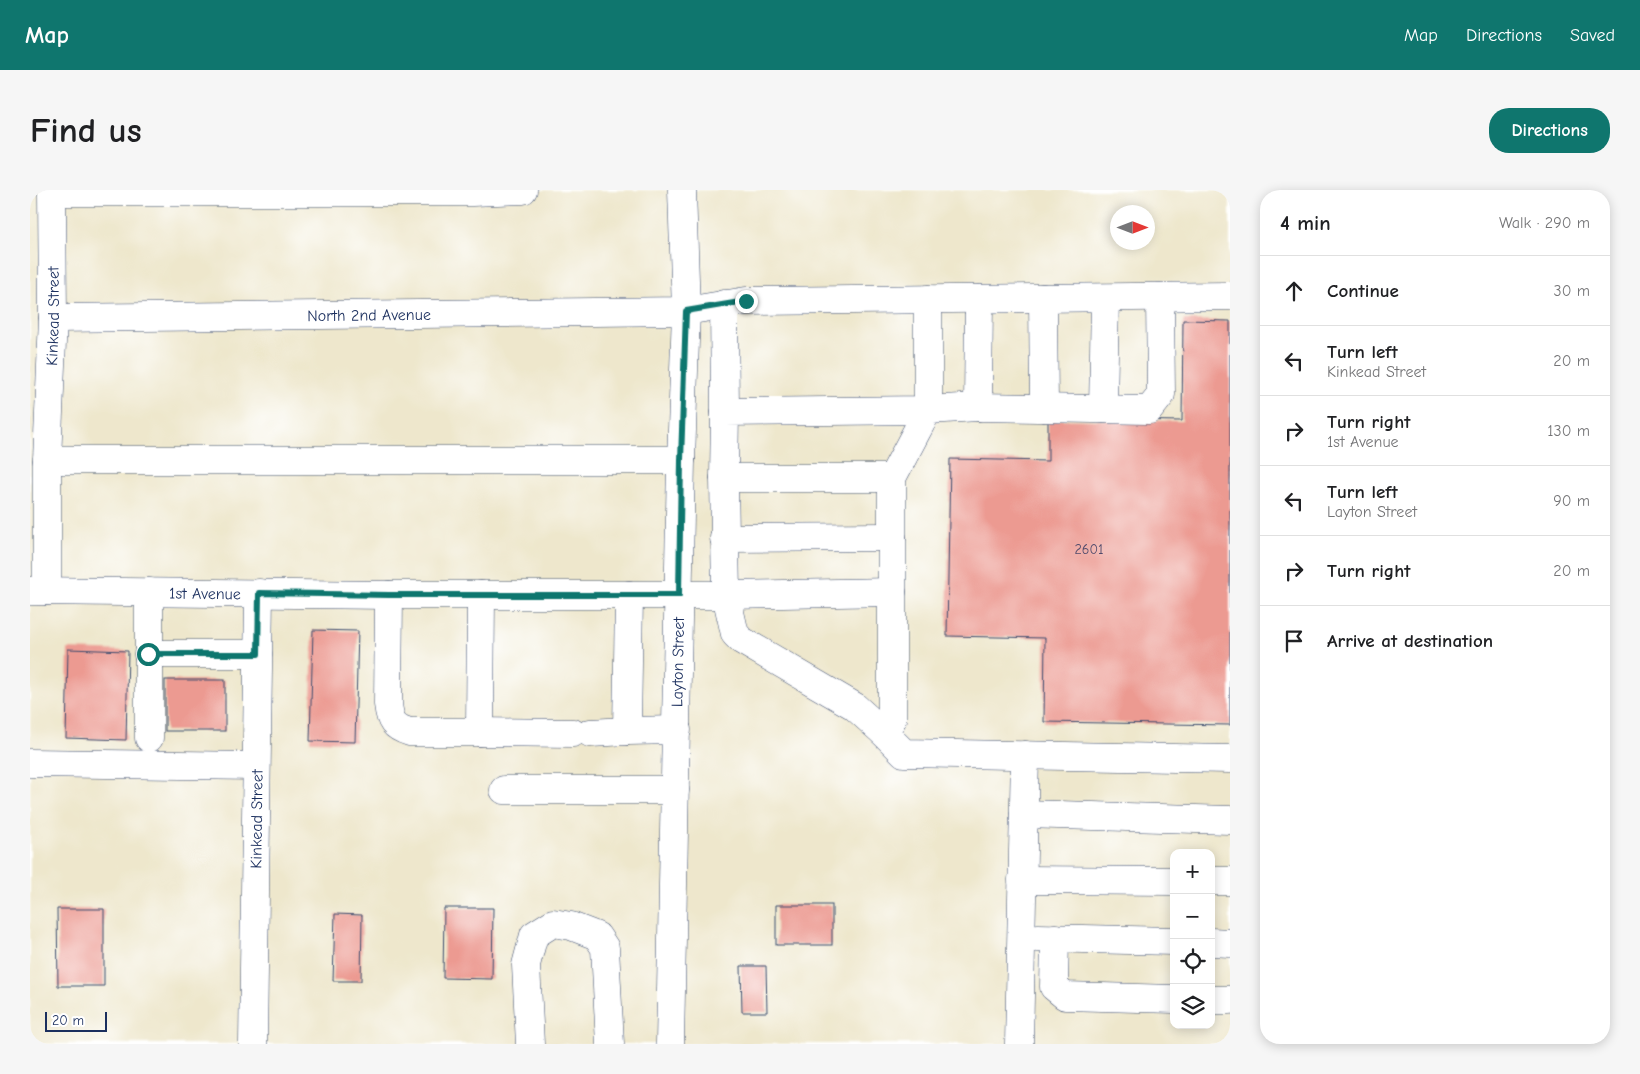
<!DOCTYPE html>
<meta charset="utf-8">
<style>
:root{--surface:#fff;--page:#f6f6f6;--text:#202124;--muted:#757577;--line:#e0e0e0;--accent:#0f766e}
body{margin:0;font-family:"Comic Neue",sans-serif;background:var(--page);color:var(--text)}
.controls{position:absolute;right:15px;bottom:15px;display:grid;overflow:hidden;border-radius:10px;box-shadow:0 2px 12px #0003}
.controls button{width:45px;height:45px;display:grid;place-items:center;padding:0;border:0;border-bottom:1px solid var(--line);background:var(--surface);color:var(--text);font:25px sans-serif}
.compass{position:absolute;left:1080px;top:15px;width:45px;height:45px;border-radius:50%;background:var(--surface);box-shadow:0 2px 12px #0003;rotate:90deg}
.scale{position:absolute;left:15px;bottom:12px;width:62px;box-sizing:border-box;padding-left:5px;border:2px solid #1b2f5e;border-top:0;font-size:14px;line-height:18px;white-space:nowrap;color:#1b2f5e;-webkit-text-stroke:4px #fff;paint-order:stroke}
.stop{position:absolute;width:15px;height:15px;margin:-11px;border:4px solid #0f766e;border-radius:50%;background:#fff}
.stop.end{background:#0f766e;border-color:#fff;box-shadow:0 1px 5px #0008}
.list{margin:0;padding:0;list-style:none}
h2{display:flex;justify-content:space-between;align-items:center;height:65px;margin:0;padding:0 20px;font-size:21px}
h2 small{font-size:16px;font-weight:400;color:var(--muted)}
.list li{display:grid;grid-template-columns:32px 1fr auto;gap:15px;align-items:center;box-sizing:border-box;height:70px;padding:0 20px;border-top:1px solid var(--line)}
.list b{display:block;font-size:19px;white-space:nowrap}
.list p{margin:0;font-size:16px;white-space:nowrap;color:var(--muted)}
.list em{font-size:16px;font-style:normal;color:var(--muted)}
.icon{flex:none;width:28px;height:28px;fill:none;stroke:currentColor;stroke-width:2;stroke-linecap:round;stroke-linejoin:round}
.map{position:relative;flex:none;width:1200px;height:854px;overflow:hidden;border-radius:20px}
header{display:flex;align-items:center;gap:30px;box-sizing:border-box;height:70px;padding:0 25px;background:var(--accent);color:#fff}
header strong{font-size:24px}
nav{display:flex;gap:28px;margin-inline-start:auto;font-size:18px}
.intro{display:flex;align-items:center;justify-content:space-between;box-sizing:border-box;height:120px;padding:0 30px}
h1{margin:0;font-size:35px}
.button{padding:12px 22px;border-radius:20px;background:var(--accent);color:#fff;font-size:18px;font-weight:700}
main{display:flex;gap:30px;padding:0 30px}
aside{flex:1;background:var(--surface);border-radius:20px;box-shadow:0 2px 12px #0003}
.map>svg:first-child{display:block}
</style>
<header>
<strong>Map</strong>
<nav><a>Map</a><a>Directions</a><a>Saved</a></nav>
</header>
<div class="intro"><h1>Find us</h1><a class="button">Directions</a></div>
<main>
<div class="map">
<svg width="1200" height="854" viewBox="0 0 1200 854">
<rect width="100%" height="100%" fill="#fff"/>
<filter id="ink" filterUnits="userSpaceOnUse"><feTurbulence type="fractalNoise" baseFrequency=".02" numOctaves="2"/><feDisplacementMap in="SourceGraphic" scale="10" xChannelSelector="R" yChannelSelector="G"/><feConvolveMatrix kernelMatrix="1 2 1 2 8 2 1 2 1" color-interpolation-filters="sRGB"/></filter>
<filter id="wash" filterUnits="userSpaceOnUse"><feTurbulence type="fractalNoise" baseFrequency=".0096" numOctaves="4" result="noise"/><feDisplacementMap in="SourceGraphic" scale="20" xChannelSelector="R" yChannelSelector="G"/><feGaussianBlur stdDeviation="1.12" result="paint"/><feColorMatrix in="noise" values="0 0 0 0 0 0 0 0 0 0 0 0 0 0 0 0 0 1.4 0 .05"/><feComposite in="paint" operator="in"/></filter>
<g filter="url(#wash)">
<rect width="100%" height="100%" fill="#eee7cc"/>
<g id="blocks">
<!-- building -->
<g fill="#ec9a91">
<path d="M 1153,130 L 1200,131 L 1200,535 L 1014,532 L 1015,448 L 917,446 L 920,269 L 1018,271 L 1018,229 L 1152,231 Z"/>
<path d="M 283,440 L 328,441 L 325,552 L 280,551 Z"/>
<path d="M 38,459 L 98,461 L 96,550 L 36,548 Z"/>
<rect x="135" y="490" width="60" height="51"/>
<rect x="746" y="715" width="56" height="40"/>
<path d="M 414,718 L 463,718 L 462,789 L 413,788 Z"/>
<path d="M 27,719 L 74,719 L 74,796 L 28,796 Z"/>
<path d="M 305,724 L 332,725 L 331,791 L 303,791 Z"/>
<path d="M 711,776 L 736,776 L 737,822 L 712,822 Z"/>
</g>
</g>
</g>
<g filter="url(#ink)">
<use href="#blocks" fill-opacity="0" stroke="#3b4b6e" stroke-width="1"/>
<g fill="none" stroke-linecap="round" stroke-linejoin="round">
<defs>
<g id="minor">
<path d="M 22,2 L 442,2 L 493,0"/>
<path d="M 1013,108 L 1014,218"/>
<path d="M 949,109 L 948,217 L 1119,220 L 1131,205 L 1130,107"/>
<path d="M 694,114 L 695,222"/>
<path id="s1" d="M 23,128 L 656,121 L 716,111 L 1200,106"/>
<path d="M 1073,219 L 1075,108"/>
<path d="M 17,270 L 651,270"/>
<path d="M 694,288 L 862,288"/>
<path d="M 694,348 L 862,347"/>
<path id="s2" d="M 0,401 L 359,405 L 696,405 L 705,444 L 711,450 L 824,516 L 853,542 L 874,563 L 1200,569"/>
<path id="s3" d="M 17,401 L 17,270 L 23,128 L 22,0"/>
<path d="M 862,402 L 696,405 L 694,288 L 695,222 L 898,220 L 898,109"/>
<path d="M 359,405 L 358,514 C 360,531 363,537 380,542 L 450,542 L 451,405"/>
<path d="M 599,405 L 597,541 L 647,540"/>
<path d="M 118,464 L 228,464"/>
<path d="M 450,542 L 543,543"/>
<path d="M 853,542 L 862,530 L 862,288 L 898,220 L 948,217"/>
<path d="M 560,543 L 597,541"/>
<path d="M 119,548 L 119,402"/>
<path d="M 0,573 L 226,576"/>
<path d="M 474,600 L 645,600"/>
<path d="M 994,624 L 1200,630"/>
<path d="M 992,690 L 1144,691"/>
<path d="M 1181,691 L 1200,691"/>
<path d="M 1008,748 L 1144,751"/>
<path d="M 1025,748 L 1024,797 L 1035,806 L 1144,809"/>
<path d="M 1181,752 L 1200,753"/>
<path d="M 1181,810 L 1200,810"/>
<path id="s4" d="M 223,854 L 229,403"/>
<path d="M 500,854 L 496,775 L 504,745 L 523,733 L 541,736 L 567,746 L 575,758 L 580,854"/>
<path id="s5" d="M 640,854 L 651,270 L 656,121 L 652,0"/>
<path d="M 989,854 L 995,565"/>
</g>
</defs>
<!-- minor casing -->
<use href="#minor" stroke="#3b4b6e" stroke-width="29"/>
<!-- minor -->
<use href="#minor" stroke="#fff" stroke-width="28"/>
</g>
</g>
<g fill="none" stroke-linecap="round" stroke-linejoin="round" filter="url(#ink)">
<!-- route -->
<path stroke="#0f766e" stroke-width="6" d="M 118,464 L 228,464 L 229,403 L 359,405 L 649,405 L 651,270 L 656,121 L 716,111"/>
</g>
<g text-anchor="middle" stroke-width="5" stroke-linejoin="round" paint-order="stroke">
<!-- number labels -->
<g font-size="14" fill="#4f4a6b">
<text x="1059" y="364">2601</text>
</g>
<!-- street labels -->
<g font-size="16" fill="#1b2f5e" stroke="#fff">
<text dy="6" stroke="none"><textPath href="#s1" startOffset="316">North 2nd Avenue</textPath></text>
<text dy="6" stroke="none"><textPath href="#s3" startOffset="275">Kinkead Street</textPath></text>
<text dy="6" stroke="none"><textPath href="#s2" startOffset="175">1st Avenue</textPath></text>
<text dy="6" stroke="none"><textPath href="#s5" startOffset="382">Layton Street</textPath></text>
<text dy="6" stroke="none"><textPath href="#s4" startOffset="225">Kinkead Street</textPath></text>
</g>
</g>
</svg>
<div class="controls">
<button>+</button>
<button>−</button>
<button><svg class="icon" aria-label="locate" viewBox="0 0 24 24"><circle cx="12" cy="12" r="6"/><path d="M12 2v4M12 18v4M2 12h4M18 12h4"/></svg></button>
<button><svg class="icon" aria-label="layers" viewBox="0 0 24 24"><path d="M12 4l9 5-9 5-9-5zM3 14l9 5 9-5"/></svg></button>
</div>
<svg class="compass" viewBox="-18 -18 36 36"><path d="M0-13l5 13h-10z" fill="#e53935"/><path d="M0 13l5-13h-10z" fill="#757577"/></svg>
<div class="scale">20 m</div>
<div class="stop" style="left:118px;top:464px"></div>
<div class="stop end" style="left:716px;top:111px"></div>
</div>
<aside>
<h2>4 min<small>Walk · 290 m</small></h2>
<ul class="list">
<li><svg class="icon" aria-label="ahead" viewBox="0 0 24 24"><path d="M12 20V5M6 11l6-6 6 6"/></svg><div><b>Continue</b></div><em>30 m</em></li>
<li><svg class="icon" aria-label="left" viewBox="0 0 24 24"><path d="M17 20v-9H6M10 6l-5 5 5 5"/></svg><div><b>Turn left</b><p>Kinkead Street</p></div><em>20 m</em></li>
<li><svg class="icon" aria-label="right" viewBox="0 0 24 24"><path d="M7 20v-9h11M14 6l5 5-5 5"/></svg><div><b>Turn right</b><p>1st Avenue</p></div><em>130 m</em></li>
<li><svg class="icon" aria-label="left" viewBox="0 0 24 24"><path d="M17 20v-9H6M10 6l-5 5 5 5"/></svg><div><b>Turn left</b><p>Layton Street</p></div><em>90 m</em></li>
<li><svg class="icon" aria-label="right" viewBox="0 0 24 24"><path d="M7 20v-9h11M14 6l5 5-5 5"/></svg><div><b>Turn right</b></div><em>20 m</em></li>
<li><svg class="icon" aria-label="arrive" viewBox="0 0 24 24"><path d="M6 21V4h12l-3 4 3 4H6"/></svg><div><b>Arrive at destination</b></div></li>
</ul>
</aside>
</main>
